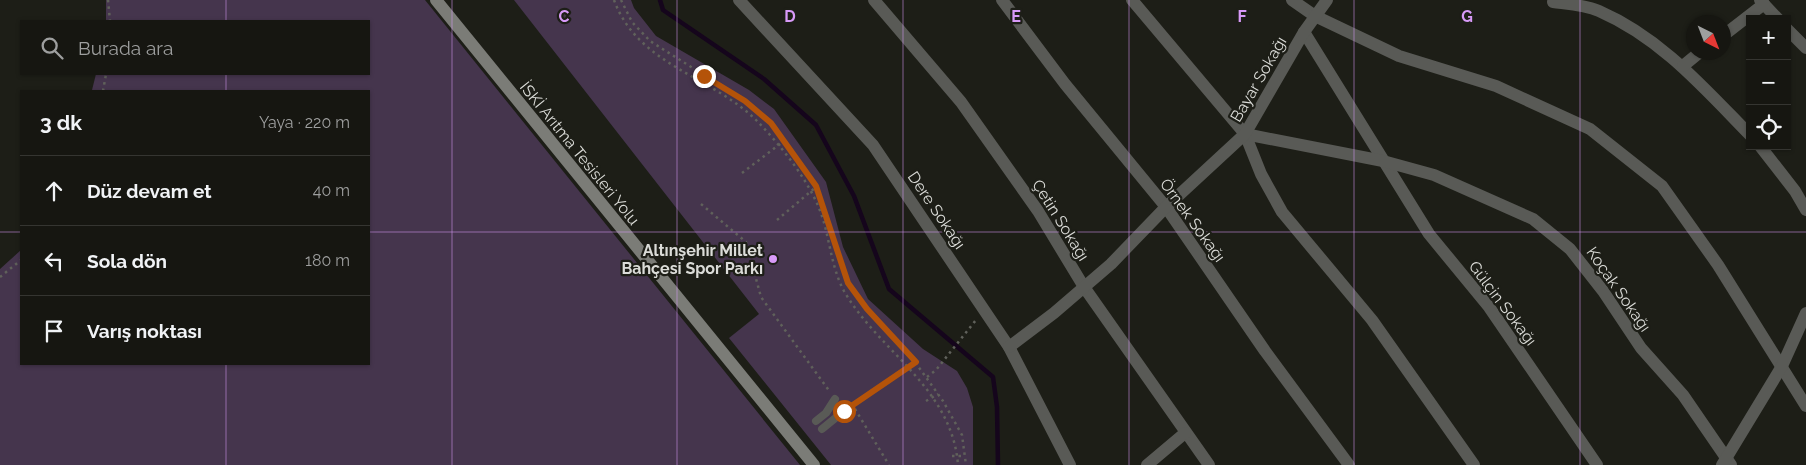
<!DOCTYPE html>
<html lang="tr">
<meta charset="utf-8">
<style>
:root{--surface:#161611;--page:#23231f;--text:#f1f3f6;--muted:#9e9f9f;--line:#353531}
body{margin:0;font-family:Raleway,sans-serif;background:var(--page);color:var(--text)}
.controls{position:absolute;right:15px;top:15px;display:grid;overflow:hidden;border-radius:0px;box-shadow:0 1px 4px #0004}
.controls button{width:45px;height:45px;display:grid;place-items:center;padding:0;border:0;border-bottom:1px solid var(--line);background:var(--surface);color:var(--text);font:25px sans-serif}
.compass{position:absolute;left:1686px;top:15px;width:45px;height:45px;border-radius:50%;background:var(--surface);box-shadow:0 1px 4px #0004;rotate:138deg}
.stop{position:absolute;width:15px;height:15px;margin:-11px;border:4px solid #b45309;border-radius:50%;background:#fff}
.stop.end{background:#b45309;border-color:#fff;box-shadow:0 1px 5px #0008}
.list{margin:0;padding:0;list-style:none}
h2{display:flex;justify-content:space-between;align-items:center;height:65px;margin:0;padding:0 20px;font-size:21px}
h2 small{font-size:16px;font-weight:400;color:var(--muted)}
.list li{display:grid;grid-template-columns:32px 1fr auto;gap:15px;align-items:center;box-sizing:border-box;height:70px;padding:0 20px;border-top:1px solid var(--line)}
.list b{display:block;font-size:19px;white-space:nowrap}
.list em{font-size:16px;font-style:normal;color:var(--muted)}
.icon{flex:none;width:28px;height:28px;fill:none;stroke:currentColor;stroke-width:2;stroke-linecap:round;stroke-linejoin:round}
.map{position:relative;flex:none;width:1806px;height:465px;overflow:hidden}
.search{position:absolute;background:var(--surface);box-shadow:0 1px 4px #0004;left:20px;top:20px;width:350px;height:55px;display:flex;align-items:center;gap:12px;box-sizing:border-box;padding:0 18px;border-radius:0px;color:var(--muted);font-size:19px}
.panel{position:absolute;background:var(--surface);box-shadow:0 1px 4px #0004;left:20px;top:90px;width:350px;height:275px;border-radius:0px}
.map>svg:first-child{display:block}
</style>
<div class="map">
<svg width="1806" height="465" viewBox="0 0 1806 465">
<rect width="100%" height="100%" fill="#1d1e17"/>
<!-- green -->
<g fill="#45354d">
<path d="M 106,0 L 425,0 L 800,465 L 0,465 L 0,269 L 21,250 L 21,364 L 369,364 L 369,91 L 92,90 L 96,74 L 369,74 L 369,21 L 106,21 Z"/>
<path d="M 514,0 L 631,0 L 634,8 L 656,36 L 749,90 L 774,109 L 826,182 L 843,247 L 868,299 L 923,349 L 957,371 L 967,388 L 973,407 L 973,465 L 831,465 L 729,338 L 759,314 Z"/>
</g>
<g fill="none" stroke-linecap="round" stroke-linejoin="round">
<!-- stream -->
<path stroke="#15051c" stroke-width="4.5" d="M 660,0 L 663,10 L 764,79 L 816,125 L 854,196 L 889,289 L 993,377 L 997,407 L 998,465"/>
<!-- path -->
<g stroke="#60615b" stroke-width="2.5" stroke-dasharray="2.5 4" stroke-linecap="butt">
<path d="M 108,0 L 110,21"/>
<path d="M 614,0 C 638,66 713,76 758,122 C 781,146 806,177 819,208 C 830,235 830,265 844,291 C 879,352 952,387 958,465"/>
<path d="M 621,0 L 632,22 L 650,41 L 745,101 L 771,123 L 816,186 L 848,283 L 867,309 L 915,362 L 943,401 L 962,435 L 966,465"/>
<path d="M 103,91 L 106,74"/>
<path d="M 742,173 L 784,141"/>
<path d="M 701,204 L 746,242 L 761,297 L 830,392"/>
<path d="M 777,220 L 816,187"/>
<path d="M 0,277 L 21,260"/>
<path d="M 927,377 L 936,370 L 976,320"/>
<path d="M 926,401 L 938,394"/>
<path d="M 852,407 L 915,362"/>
<path d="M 855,409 L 889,465"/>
<path d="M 952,456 L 965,456"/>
</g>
<!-- service -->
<g stroke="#595a56" stroke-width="8">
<path d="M 816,421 L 826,413 L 835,399"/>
<path d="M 822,429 L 844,411"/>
</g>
<!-- minor -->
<g stroke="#595a56" stroke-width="12">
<path d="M 739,0 L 873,145 L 1009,347 L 1070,465"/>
<path d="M 874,0 L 961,102 L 1038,211 L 1084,287 L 1209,465"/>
<path d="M 1002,0 L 1065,84 L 1166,207 L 1265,351 L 1349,465"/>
<path d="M 1132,0 L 1245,134 L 1261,174 L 1282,212 L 1372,320 L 1474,465"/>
<path d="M 1292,0 L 1315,16 L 1399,56 L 1496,86 L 1590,129 L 1662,186 L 1718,265 L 1806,406"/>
<path d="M 1760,0 L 1778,19"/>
<path d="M 1553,2 C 1568,4 1585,5 1599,11 C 1661,38 1704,88 1750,135"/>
<path d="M 1787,29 L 1806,48"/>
<path d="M 1304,32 L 1429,234 L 1489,307 L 1597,465"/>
<path d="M 1724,35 L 1764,4"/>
<path d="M 1683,66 L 1700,52"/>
<path d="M 1245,134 L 1383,161 L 1434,175 L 1533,219 L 1570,249 L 1603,291 L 1641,348 L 1683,395 L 1731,465"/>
<path d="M 1760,146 L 1795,191 L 1806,210"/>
<path d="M 1009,347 L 1054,313 L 1111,264 L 1166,207 L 1245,134 L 1304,32 L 1327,0"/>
<path d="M 1147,465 L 1185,433"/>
</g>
<!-- tertiary -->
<path stroke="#595a56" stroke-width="12" d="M 1722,465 L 1782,366 L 1806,313"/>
<!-- secondary -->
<path stroke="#7b7c77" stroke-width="12" d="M 436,0 L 814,465"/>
</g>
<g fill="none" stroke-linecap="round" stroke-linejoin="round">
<!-- route -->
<path stroke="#b45309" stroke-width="6" d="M 704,76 L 745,101 L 771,123 L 816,186 L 848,283 L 867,309 L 916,362 L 844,411"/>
</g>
<!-- grid -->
<path fill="none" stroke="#d89af8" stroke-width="1" stroke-opacity="0.55" d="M 226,0 L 226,21M 452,0 L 452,465M 677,0 L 677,465M 903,0 L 903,465M 1129,0 L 1129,465M 1354,0 L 1354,465M 1580,0 L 1580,465M 226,74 L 226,91M 0,232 L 21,232M 369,232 L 1806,232M 226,364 L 226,465"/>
<!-- markers -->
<circle fill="#d89af8" stroke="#1d1e17" stroke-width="2" cx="773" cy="259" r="5"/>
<g text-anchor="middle" stroke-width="4.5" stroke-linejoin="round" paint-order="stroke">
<!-- street labels -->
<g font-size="16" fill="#dbdcd8" stroke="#1d1e17">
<text transform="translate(1258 79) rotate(-60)" y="6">Bayar Sokağı</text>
<text transform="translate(580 153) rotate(51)" y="6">İSKİ Arıtma Tesisleri Yolu</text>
<text transform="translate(937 210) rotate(56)" y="6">Dere Sokağı</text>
<text transform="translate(1061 220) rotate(58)" y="6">Çetin Sokağı</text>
<text transform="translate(1193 220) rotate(54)" y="6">Örnek Sokağı</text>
<text transform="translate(1619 289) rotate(55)" y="6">Koçak Sokağı</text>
<text transform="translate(1503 303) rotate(53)" y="6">Gülçin Sokağı</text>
</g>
<!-- poi labels -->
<g font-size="16" font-weight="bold" fill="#dbdcd8" stroke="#1d1e17" text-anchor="end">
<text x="763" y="256">Altınşehir Millet<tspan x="763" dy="18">Bahçesi Spor Parkı</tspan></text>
</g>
</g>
<g font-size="16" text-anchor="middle" font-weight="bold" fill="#d89af8" stroke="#1d1e17" stroke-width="4.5" stroke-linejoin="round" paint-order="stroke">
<text x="564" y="22">C</text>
<text x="790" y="22">D</text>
<text x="1016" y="22">E</text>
<text x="1242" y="22">F</text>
<text x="1467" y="22">G</text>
</g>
</svg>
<div class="controls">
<button>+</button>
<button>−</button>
<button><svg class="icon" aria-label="locate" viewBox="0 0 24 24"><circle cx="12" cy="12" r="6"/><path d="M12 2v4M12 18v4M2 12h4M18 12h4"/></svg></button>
</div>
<svg class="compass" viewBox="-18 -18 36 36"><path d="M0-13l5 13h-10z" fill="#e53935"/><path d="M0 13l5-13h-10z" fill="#9e9f9f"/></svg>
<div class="stop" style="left:844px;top:411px"></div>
<div class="stop end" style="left:704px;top:76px"></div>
<div class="search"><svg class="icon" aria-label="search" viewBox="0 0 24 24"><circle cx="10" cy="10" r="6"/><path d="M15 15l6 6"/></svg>Burada ara</div>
<section class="panel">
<h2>3 dk<small>Yaya · 220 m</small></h2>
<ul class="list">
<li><svg class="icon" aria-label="ahead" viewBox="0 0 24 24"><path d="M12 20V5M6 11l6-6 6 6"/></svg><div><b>Düz devam et</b></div><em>40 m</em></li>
<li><svg class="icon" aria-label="left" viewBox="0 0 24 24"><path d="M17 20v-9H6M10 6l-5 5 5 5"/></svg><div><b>Sola dön</b></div><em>180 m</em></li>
<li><svg class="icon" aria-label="arrive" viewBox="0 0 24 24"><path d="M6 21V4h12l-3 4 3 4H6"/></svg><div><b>Varış noktası</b></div></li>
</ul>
</section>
</div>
